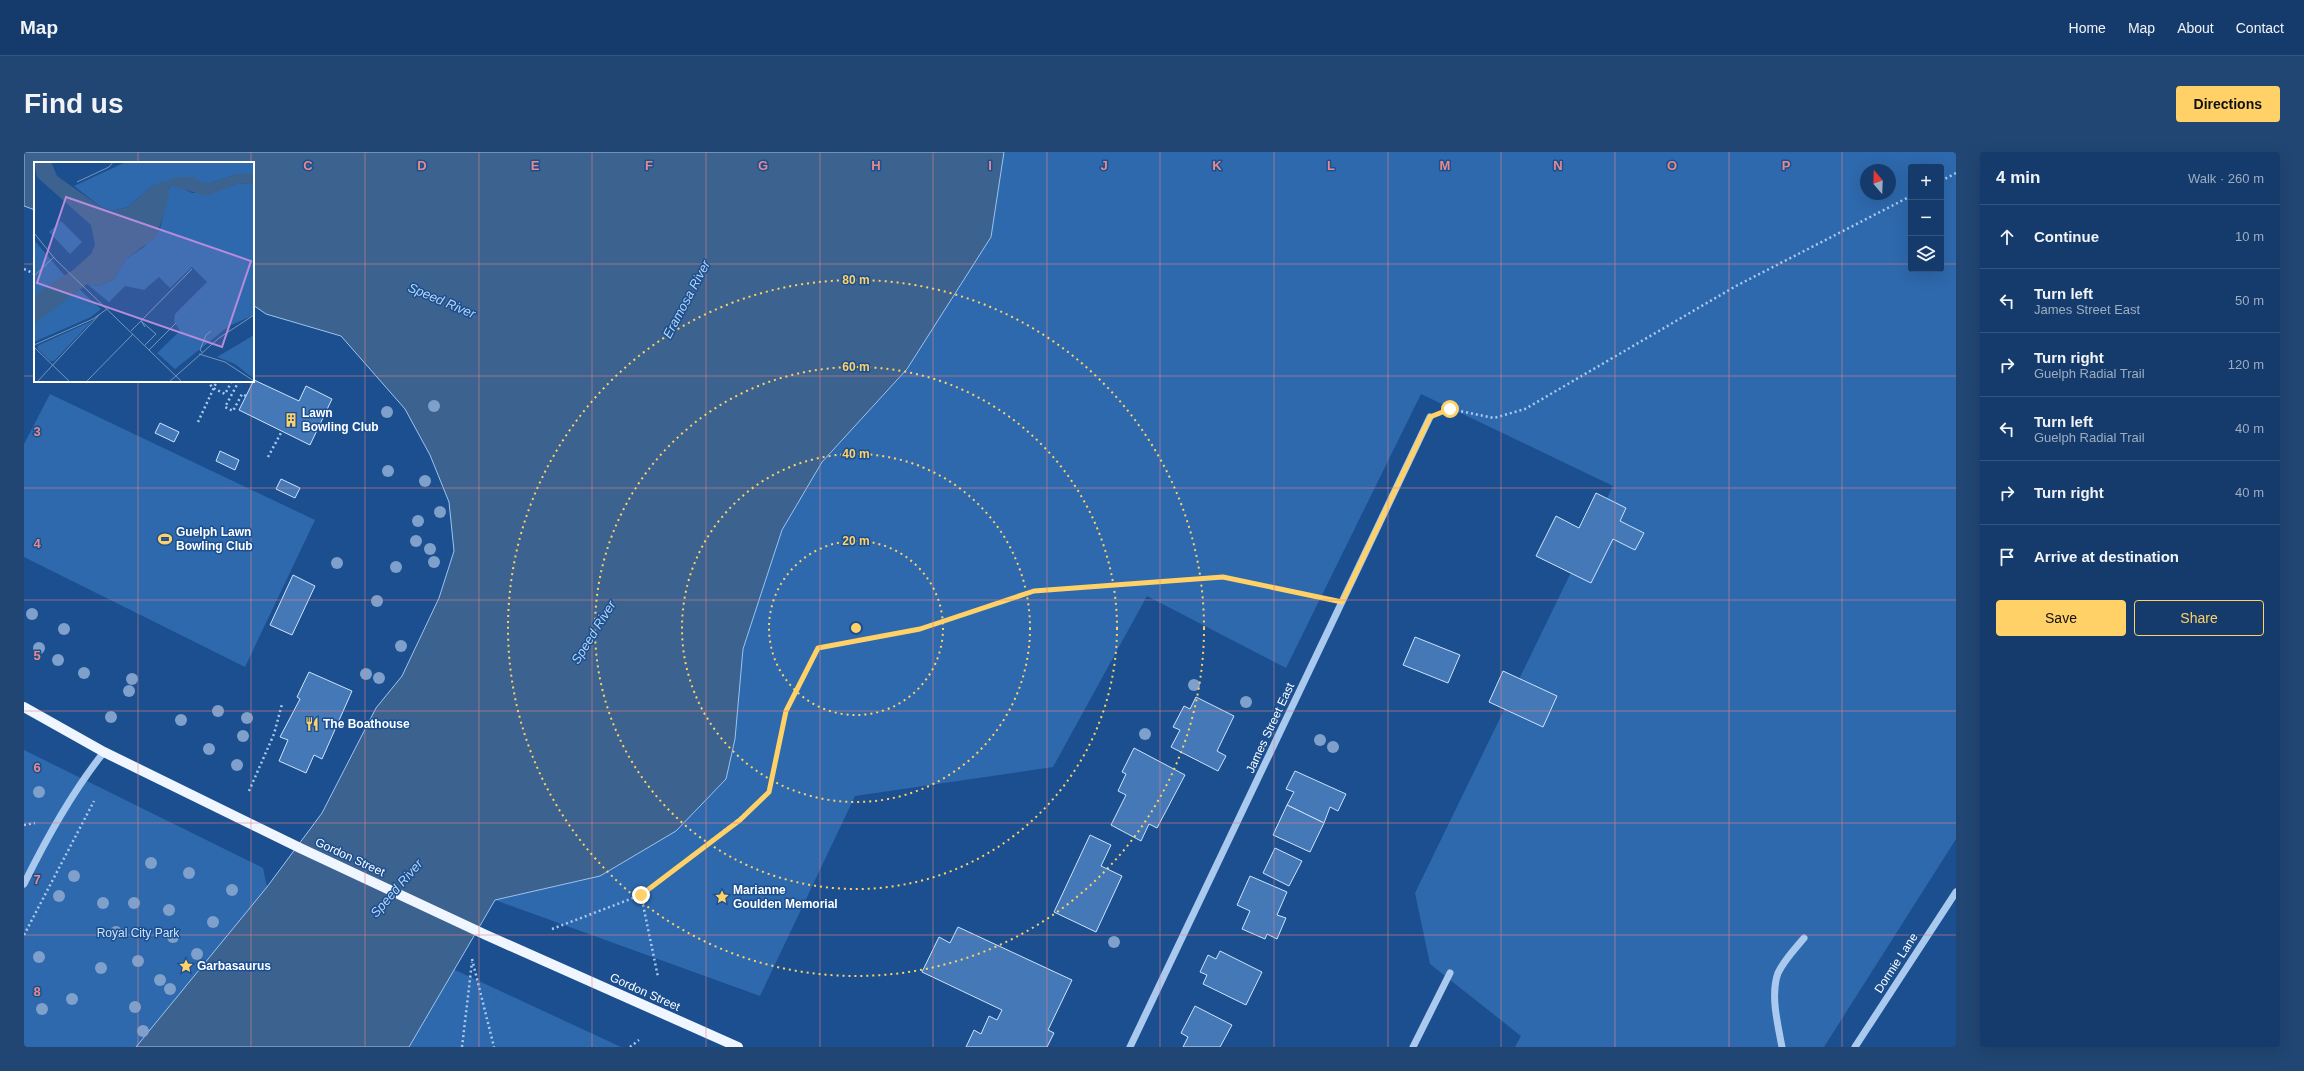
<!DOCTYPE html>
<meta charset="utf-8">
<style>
:root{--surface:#143b6b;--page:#214673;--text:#f1f3f6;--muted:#9dadc1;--line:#33557e;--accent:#ffd166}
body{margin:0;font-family:Arial,sans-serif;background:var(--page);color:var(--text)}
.controls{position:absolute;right:12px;top:12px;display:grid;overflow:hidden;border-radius:4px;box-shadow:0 4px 16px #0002}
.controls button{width:36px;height:36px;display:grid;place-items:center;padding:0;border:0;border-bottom:1px solid var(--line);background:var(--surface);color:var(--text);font:20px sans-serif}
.compass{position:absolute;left:1836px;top:12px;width:36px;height:36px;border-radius:50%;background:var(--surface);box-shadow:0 4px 16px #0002;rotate:341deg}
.stop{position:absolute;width:12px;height:12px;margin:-9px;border:3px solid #ffd166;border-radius:50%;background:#fff}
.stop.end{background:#ffd166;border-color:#fff;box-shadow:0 1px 4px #0008}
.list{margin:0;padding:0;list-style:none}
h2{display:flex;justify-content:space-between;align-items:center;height:52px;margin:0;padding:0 16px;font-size:17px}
h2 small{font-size:13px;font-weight:400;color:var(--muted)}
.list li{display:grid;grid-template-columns:26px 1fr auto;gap:12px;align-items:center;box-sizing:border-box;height:64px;padding:0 16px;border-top:1px solid var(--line)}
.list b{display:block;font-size:15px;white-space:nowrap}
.list p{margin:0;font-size:13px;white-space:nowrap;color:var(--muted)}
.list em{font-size:13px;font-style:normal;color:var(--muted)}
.actions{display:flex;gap:8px;padding:12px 16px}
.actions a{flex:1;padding:9px 0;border:1px solid var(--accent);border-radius:4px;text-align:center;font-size:14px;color:var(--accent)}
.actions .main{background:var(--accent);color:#111}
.icon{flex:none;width:22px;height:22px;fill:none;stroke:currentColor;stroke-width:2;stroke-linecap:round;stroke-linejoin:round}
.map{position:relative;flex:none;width:1932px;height:895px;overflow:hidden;border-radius:4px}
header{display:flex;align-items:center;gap:24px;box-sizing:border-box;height:56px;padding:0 20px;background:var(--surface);border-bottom:1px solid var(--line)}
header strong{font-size:19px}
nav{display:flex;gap:22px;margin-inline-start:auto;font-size:14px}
.intro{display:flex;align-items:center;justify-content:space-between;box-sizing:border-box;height:96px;padding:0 24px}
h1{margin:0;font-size:28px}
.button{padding:10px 18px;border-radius:4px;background:var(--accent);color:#111;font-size:14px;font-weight:700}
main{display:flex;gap:24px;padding:0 24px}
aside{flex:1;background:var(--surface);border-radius:4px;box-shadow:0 4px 16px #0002}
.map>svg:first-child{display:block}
</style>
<header>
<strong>Map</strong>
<nav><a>Home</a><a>Map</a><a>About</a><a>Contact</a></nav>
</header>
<div class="intro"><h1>Find us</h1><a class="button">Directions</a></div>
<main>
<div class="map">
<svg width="1932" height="895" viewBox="0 0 1932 895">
<rect width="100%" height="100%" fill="#1b4f8f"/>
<!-- green -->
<g fill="#2e69ad" fill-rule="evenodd">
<path d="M 980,0 L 1932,0 L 1932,687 L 1800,895 L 1491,895 L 1497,884 L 1406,812 L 1391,741 L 1589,334 L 1397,242 L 1262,516 L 1123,444 L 1029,615 L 831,644 L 736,844 L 471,748 L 576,724 L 711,587 L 719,497 L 758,378 L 798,310 L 883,217 L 967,85 ZM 1887,15 L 1917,15 L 1917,117 L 1887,117 ZM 1842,18 L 1866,18 L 1866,42 L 1842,42 Z"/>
<path d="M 26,242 L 291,368 L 221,515 L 0,405 L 0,292 Z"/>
<path d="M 0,598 L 239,716 L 243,735 L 431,818 L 597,895 L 0,895 Z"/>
</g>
<!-- water -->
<path fill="#3c6290" stroke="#9cc4f0" d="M 0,0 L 980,0 L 967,85 L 883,217 L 798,310 L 758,378 L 719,497 L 711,587 L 702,627 L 652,679 L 576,724 L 471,748 L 385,895 L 112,895 L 243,735 L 298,661 L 352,556 L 378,524 L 415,446 L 430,399 L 425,350 L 406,303 L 381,257 L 317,184 L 242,162 L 229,153 L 229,11 L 11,11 L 11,58 L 0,54 Z"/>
<!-- building -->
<g fill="#4478b7" stroke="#cfe3fa">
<path d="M 230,228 L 275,249 L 282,234 L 308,247 L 286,293 L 215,258 Z"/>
<path d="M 136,271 L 155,280 L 150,290 L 131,281 Z"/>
<path d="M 196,299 L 215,308 L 211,318 L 192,309 Z"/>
<path d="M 257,327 L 276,336 L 271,346 L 252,337 Z"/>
<path d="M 1572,341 L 1602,356 L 1596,369 L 1620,381 L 1611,398 L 1589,387 L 1567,431 L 1512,404 L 1532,364 L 1555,376 Z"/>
<path d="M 269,423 L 291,434 L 268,483 L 246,473 Z"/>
<path d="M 1391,485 L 1436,503 L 1424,531 L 1379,513 Z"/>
<path d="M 1479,519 L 1533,544 L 1519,575 L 1465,550 Z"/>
<path d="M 285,520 L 328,539 L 298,607 L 290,603 L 282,621 L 255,609 L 264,588 L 256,585 L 276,547 L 273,545 Z"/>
<path d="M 1172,545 L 1210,564 L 1193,599 L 1202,604 L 1194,619 L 1147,595 L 1156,578 L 1149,575 L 1160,554 L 1166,557 Z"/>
<path d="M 1110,596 L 1161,623 L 1133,676 L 1125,672 L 1117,689 L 1087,673 L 1102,643 L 1094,639 L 1102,622 L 1098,620 Z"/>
<path d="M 1271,619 L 1322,642 L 1314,659 L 1306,655 L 1300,671 L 1263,653 L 1270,640 L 1262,637 Z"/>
<path d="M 1263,653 L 1300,671 L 1286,700 L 1249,683 Z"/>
<path d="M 1066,683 L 1087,693 L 1077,714 L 1098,724 L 1072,780 L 1030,760 Z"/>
<path d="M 1251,696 L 1278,709 L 1265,734 L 1239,721 Z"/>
<path d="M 1226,724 L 1263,740 L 1253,763 L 1262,766 L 1253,787 L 1243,782 L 1241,787 L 1218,777 L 1226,759 L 1213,753 Z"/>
<path d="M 934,775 L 1048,828 L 1024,878 L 1030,881 L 1023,895 L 942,895 L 950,878 L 957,882 L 965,864 L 973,868 L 978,858 L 898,820 L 915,785 L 926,791 Z"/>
<path d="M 1196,799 L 1238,820 L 1222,853 L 1179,832 L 1183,823 L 1176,820 L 1184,803 L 1192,807 Z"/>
<path d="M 1171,854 L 1208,873 L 1196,895 L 1159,895 L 1164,885 L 1157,881 Z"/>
</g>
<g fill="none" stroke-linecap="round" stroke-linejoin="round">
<!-- path -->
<g stroke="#a9c9ee" stroke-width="2.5" stroke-dasharray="2 3" stroke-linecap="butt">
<path d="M 1917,29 L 1932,21"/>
<path d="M 0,117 L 11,122"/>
<path d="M 183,229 L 189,236 L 201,242 L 208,229"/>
<path d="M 215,229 L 201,255 L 209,259 L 218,242 L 222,244"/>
<path d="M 1423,259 L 1426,257 L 1470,266 L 1501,257 L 1712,134 L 1887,44"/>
<path d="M 174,270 L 193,229"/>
<path d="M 244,305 L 258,279"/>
<path d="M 225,639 L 250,582 L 258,552"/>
<path d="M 0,673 L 11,671"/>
<path d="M 617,743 L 634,825"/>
<path d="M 528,777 L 617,743 L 715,667 L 745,640 L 762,559 L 795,496 L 896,477 L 1010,439 L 1199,425 L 1300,447"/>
<path d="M 0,783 L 70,649"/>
<path d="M 448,807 L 470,895"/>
<path d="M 438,895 L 448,810"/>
<path d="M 606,895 L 615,888"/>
</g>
<!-- minor -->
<g stroke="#a9c9ee" stroke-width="7">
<path d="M 0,732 C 23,685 48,640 80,600"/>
<path d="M 1106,895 L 1406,265"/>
<path d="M 1389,895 L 1426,821"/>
<path d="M 1758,895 C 1754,873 1746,843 1754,821 C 1760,808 1771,797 1780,786"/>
<path d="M 1831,895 L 1932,740"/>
</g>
<!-- major -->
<path stroke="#f0f6ff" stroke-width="10" d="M 0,555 L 80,600 L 276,696 L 462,783 L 714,895"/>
</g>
<!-- trees -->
<g fill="#7ea0ca">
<circle cx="410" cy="254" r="6"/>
<circle cx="363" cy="260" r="6"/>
<circle cx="364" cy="319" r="6"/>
<circle cx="401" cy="329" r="6"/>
<circle cx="416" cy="360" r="6"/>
<circle cx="394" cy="369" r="6"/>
<circle cx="392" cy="389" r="6"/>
<circle cx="406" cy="397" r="6"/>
<circle cx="410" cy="410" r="6"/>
<circle cx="313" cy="411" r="6"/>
<circle cx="372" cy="415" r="6"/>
<circle cx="353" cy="449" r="6"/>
<circle cx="8" cy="462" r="6"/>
<circle cx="40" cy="477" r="6"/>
<circle cx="377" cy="494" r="6"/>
<circle cx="15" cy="496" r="6"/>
<circle cx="34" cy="508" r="6"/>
<circle cx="60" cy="521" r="6"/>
<circle cx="342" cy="522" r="6"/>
<circle cx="355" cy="526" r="6"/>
<circle cx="108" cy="527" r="6"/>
<circle cx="1170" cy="533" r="6"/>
<circle cx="105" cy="539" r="6"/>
<circle cx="1222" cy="550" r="6"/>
<circle cx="194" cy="559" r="6"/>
<circle cx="87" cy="565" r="6"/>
<circle cx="223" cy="566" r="6"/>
<circle cx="157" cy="568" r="6"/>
<circle cx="1121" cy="582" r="6"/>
<circle cx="219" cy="584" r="6"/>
<circle cx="1296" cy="588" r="6"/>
<circle cx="1309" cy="595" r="6"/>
<circle cx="185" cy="597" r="6"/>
<circle cx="213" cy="613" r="6"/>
<circle cx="15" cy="640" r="6"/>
<circle cx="127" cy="711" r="6"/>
<circle cx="165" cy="721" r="6"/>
<circle cx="50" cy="724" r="6"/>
<circle cx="208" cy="738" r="6"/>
<circle cx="35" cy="744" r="6"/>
<circle cx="79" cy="751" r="6"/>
<circle cx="110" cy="751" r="6"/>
<circle cx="145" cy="758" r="6"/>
<circle cx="189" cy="770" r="6"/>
<circle cx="92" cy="780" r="6"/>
<circle cx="149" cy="785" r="6"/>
<circle cx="1090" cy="790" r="6"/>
<circle cx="173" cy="802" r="6"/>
<circle cx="15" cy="805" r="6"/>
<circle cx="114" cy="809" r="6"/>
<circle cx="77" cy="816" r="6"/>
<circle cx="136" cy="828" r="6"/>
<circle cx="146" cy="837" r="6"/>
<circle cx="48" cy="847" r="6"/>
<circle cx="111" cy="855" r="6"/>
<circle cx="18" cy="857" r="6"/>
<circle cx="119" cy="879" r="6"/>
</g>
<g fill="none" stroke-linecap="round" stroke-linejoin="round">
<!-- route -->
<path stroke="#ffd166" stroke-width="5" d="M 617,743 L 716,668 L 745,640 L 762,559 L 794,496 L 896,477 L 1010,439 L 1199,425 L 1318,450 L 1406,265 L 1426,257"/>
</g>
<!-- grid -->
<path fill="none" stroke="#e88989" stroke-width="1" stroke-opacity="0.55" d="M 114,0 L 114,11M 227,0 L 227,11M 341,0 L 341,895M 455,0 L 455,895M 568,0 L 568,895M 682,0 L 682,895M 796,0 L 796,895M 909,0 L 909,895M 1023,0 L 1023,895M 1136,0 L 1136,895M 1250,0 L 1250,895M 1364,0 L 1364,895M 1477,0 L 1477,895M 1591,0 L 1591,895M 1705,0 L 1705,895M 1818,0 L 1818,895M 0,112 L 11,112M 229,112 L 1887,112M 1917,112 L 1932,112M 0,224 L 11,224M 229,224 L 1932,224M 114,229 L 114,895M 227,229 L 227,895M 0,336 L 1932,336M 0,448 L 1932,448M 0,559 L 1932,559M 0,671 L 1932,671M 0,783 L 1932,783"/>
<!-- distance rings -->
<g fill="none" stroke="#ffd166" stroke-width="2" stroke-dasharray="2 4">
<circle cx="832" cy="476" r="87"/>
<circle cx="832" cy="476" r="174"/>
<circle cx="832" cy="476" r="261"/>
<circle cx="832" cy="476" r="348"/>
</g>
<!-- icons -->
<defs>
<symbol id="building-bare" viewBox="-9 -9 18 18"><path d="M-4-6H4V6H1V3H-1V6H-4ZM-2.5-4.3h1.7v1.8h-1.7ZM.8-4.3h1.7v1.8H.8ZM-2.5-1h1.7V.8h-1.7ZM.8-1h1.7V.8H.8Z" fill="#ffd166" stroke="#1b4f8f" stroke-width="2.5" paint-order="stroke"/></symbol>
<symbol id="stadium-bare" viewBox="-9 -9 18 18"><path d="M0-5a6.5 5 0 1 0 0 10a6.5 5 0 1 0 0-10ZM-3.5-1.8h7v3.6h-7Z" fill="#ffd166" stroke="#1b4f8f" stroke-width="2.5" paint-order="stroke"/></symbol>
<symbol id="restaurant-bare" viewBox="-9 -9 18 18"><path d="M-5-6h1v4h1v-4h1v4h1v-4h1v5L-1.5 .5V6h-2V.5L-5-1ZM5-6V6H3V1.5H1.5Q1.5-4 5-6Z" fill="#ffd166" stroke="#1b4f8f" stroke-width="2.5" paint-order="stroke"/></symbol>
<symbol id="sight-bare" viewBox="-9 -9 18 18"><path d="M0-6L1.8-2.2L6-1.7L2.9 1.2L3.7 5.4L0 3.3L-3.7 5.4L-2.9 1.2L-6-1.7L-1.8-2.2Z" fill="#ffd166" stroke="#1b4f8f" stroke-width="2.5" paint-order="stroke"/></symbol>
</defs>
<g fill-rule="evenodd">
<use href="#building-bare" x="257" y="258" width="20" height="20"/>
<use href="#stadium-bare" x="131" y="377" width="20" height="20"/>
<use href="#restaurant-bare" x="278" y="562" width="20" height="20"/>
<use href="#sight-bare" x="688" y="735" width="20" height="20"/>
<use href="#sight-bare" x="152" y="804" width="20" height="20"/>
</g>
<g text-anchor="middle" stroke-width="3" stroke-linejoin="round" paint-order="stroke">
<!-- poi labels -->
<g font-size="12" font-weight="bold" fill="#fff" stroke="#1b4f8f" text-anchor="start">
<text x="278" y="265">Lawn<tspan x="278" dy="14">Bowling Club</tspan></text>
<text x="152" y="384">Guelph Lawn<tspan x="152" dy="14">Bowling Club</tspan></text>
<text x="299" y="576">The Boathouse</text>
<text x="709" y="742">Marianne<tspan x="709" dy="14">Goulden Memorial</tspan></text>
<text x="173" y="818">Garbasaurus</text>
</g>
<!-- street labels -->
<g font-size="12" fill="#fff" stroke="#1b4f8f">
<text transform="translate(1246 576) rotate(-65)" y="4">James Street East</text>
<text transform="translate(326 705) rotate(25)" y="4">Gordon Street</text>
<text transform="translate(1872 811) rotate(-57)" y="4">Dormie Lane</text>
<text transform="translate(621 840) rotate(24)" y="4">Gordon Street</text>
</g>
<!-- park labels -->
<g font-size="12" fill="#cfe3fa" stroke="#1b4f8f">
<text x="114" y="785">Royal City Park</text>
</g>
<!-- water labels -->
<g font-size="13" font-style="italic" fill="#b5d3f5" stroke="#1b4f8f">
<text transform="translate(662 147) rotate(-62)" y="5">Eramosa River</text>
<text transform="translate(418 148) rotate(23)" y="5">Speed River</text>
<text transform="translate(569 480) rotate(-58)" y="5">Speed River</text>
<text transform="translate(372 736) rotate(-49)" y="5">Speed River</text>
</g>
</g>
<!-- overview -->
<g transform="translate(10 10)">
<rect width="220" height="220" fill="#1b4f8f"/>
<path d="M 92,0 L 220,0 L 220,12 L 204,12 L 176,21 L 118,24 L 94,45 L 78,49 L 67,45 L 40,24 ZM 220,21 L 220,153 L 195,164 L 141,207 L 123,191 L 146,169 L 140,159 L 141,152 L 173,120 L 158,105 L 136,126 L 125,115 L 110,128 L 91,124 L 75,140 L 53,122 L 64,124 L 79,118 L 92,97 L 110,85 L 126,67 L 136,23 L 148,26 L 158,31 L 174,31 L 203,22 ZM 27,59 L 48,80 L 36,92 L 15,70 ZM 0,78 L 31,114 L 67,147 L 57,155 L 0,180 ZM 58,159 L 20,199 L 16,199 L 3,186 L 5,183 ZM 220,173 L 220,217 L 201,202 L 183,195 Z" fill="#2e69ad"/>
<path d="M 0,0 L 17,0 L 23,14 L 67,45 L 78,49 L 94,45 L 118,24 L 143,15 L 160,15 L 167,20 L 176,21 L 204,12 L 220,12 L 220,21 L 203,22 L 172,34 L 136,23 L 133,42 L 122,75 L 92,97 L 79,118 L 64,124 L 53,122 L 0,162 L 0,133 L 39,108 L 57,92 L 61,83 L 57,63 L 3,15 Z" fill="#3c6290"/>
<path fill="none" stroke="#7695bc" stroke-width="1" d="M 43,20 L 75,5 L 79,0M 0,71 L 21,97 L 148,220M 0,114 L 20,95M 97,169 L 158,107M 0,183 L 59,157 L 73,147M 111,183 L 122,172 L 107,159 L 111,165M 0,185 L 36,220M 115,188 L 142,161M 168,190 L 166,188 L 172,173 L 177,169M 165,192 L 191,200 L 220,219M 3,220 L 66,152M 52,220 L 99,172M 135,220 L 185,176 L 220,153"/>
<path fill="#b68bdc" fill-opacity="0.15" stroke="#b68bdc" stroke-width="2" d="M 32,35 L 217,99 L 188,185 L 3,121 Z"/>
<rect width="220" height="220" fill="none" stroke="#fff" stroke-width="2"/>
</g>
<g font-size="13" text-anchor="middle" font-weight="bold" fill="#e88989" stroke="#1b4f8f" stroke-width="3" stroke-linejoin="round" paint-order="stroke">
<text x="284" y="18">C</text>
<text x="398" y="18">D</text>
<text x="511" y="18">E</text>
<text x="625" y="18">F</text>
<text x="739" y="18">G</text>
<text x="852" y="18">H</text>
<text x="966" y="18">I</text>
<text x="1080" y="18">J</text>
<text x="1193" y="18">K</text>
<text x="1307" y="18">L</text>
<text x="1421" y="18">M</text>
<text x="1534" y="18">N</text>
<text x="1648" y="18">O</text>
<text x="1762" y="18">P</text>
<text x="13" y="284">3</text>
<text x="13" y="396">4</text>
<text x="13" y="508">5</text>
<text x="13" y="620">6</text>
<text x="13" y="732">7</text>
<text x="13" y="844">8</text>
</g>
<circle cx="832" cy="476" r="6" fill="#ffd166" stroke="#1b4f8f" stroke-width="2"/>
<g font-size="12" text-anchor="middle" font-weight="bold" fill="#ffd166" stroke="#1b4f8f" stroke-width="3" stroke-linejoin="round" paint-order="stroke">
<text x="832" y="132">80 m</text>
<text x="832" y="219">60 m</text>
<text x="832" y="306">40 m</text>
<text x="832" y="393">20 m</text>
</g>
</svg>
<div class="controls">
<button>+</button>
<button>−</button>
<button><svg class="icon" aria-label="layers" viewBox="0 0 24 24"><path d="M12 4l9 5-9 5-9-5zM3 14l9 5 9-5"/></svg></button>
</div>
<svg class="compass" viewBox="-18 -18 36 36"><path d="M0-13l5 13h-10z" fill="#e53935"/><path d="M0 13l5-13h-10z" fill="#9dadc1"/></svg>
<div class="stop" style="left:1426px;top:257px"></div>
<div class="stop end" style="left:617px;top:743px"></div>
</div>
<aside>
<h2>4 min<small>Walk · 260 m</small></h2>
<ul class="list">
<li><svg class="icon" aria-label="ahead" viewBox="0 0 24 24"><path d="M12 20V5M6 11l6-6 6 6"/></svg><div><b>Continue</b></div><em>10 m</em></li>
<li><svg class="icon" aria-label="left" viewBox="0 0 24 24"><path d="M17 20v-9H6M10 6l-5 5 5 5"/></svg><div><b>Turn left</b><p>James Street East</p></div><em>50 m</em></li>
<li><svg class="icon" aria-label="right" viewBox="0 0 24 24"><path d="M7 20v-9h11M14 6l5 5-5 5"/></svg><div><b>Turn right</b><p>Guelph Radial Trail</p></div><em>120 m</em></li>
<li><svg class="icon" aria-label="left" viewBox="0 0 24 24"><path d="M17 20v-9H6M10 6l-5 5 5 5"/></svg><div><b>Turn left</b><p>Guelph Radial Trail</p></div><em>40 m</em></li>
<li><svg class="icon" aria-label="right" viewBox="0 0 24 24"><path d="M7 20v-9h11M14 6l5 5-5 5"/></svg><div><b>Turn right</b></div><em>40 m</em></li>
<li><svg class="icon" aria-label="arrive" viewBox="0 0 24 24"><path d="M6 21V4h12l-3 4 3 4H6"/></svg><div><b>Arrive at destination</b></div></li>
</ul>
<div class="actions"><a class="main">Save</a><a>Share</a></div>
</aside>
</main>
